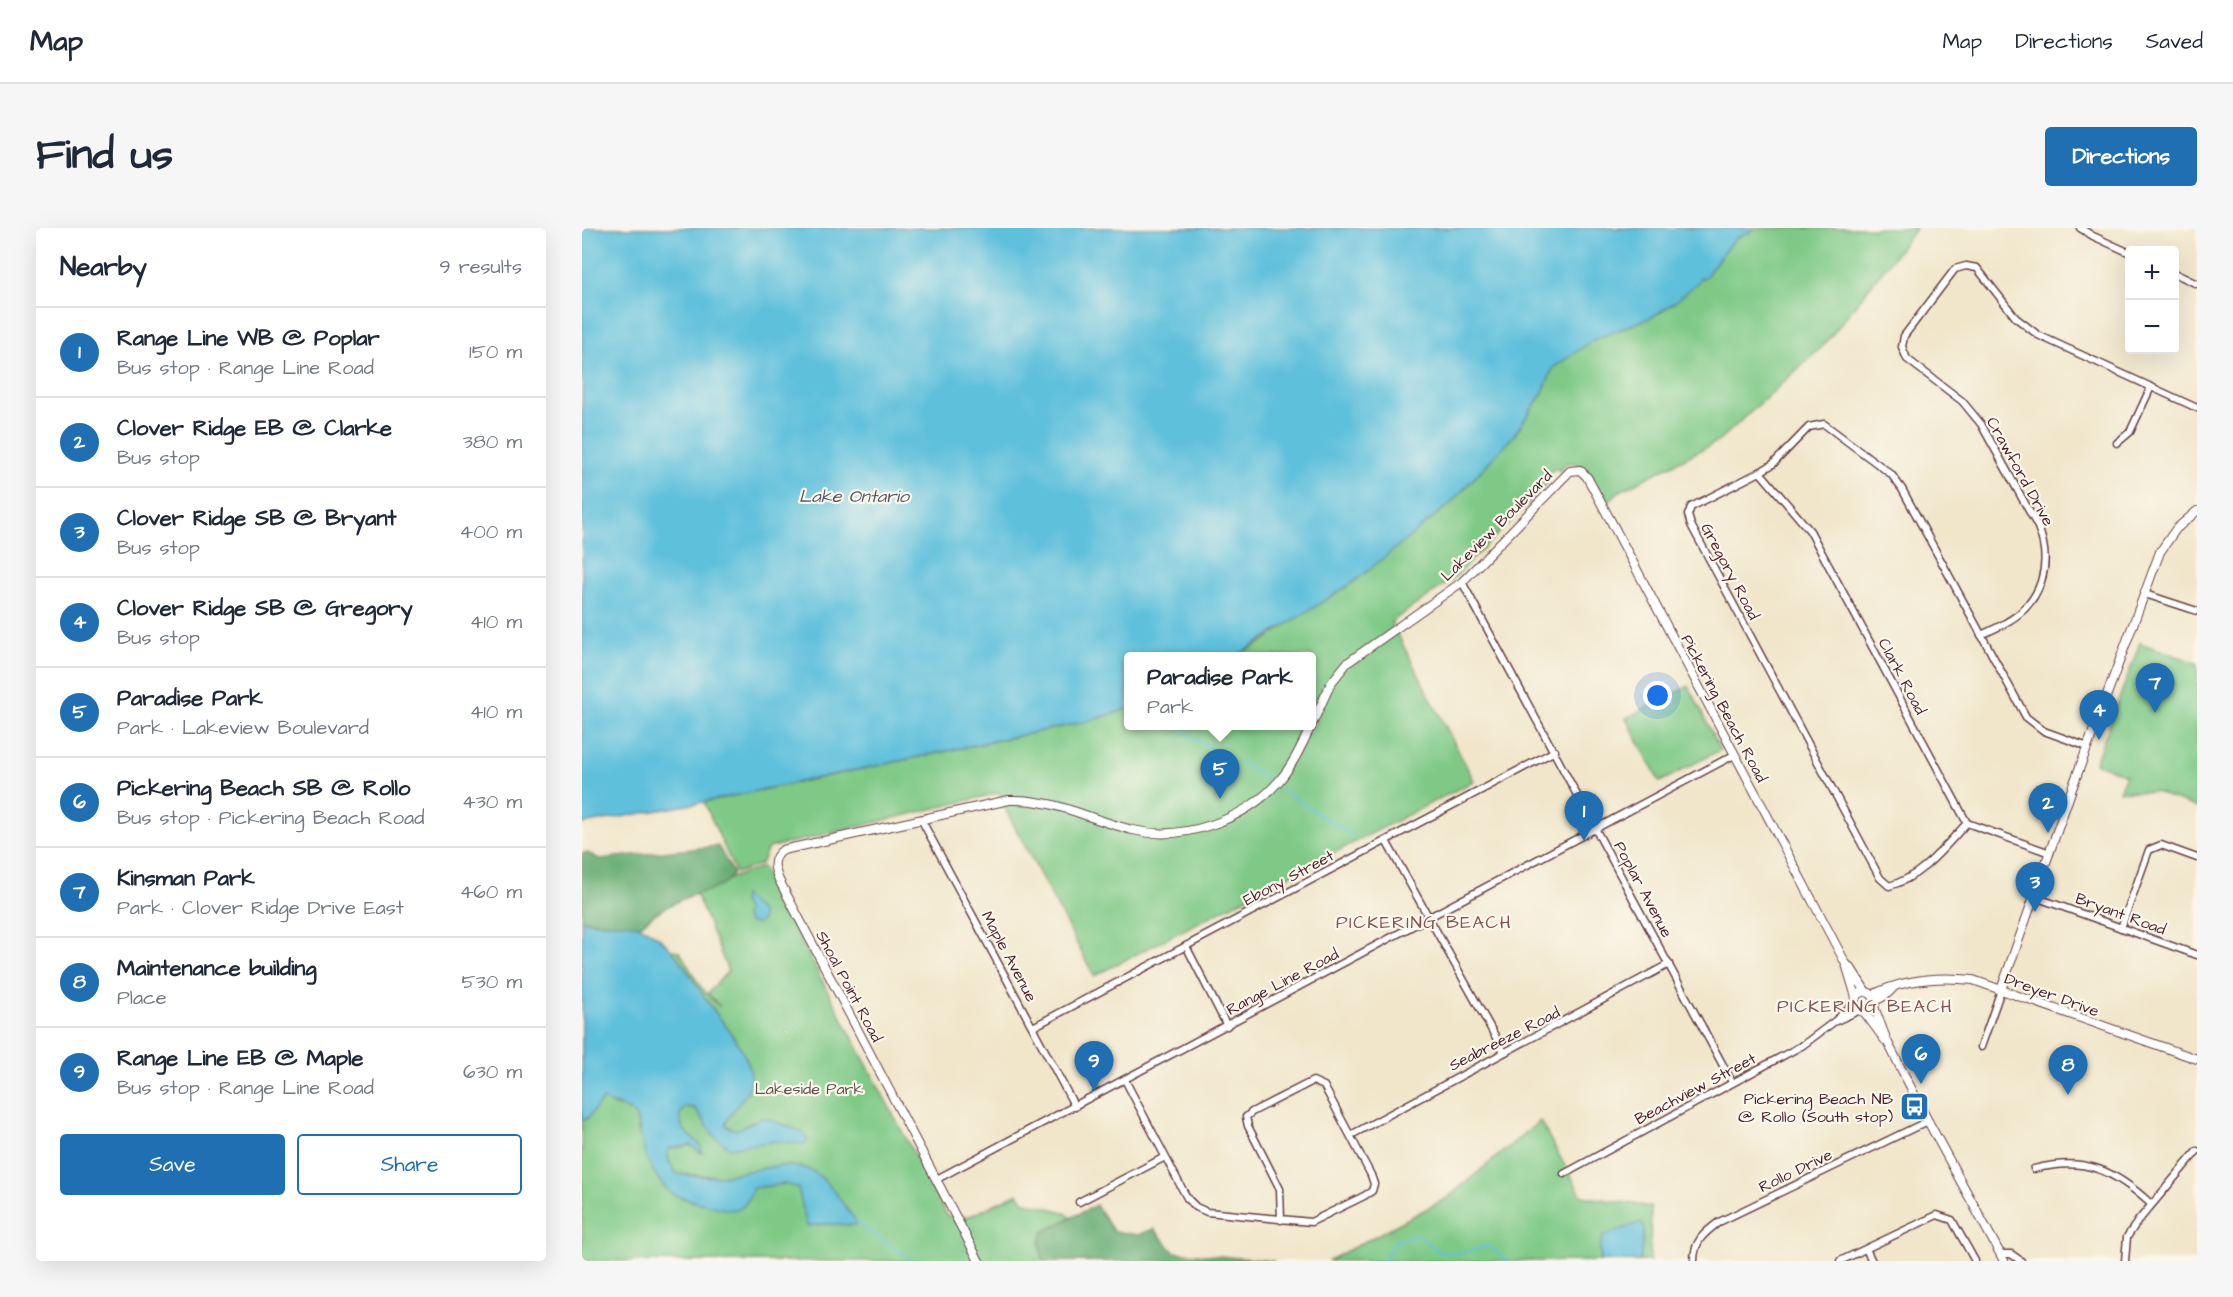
<!DOCTYPE html>
<meta charset="utf-8">
<style>
:root{--surface:#fff;--page:#f6f6f7;--text:#1f2937;--muted:#747a83;--line:#e0e1e3;--accent:#1f6fb2}
body{margin:0;font-family:"Architects Daughter",sans-serif;background:var(--page);color:var(--text)}
.controls{position:absolute;right:18px;top:18px;display:grid;overflow:hidden;border-radius:6px;box-shadow:0 6px 24px #0002}
.controls button{width:54px;height:54px;display:grid;place-items:center;padding:0;border:0;border-bottom:2px solid var(--line);background:var(--surface);color:var(--text);font:30px sans-serif}
.you{position:absolute;left:1076px;top:468px;width:21px;height:21px;margin:-15px;border:4px solid #fff;border-radius:50%;background:#1a73e8;box-shadow:0 0 0 9px #1a73e833}
.badge{display:grid;place-items:center;width:39px;height:39px;border-radius:50%;background:var(--accent);color:#fff;font-size:20px;font-weight:700}
.pin{position:absolute;translate:-50% -50px;filter:drop-shadow(0 2px 3px #0008)}
.pin::after{content:'';position:absolute;top:32px;width:21px;height:18px;background:inherit;clip-path:polygon(0 0,100% 0,50% 100%)}
.popup{position:absolute;left:542px;top:424px;width:192px;height:78px;box-sizing:border-box;display:grid;place-content:center;border-radius:6px;background:var(--surface);filter:drop-shadow(0 2px 4px #0005);font-size:20px;white-space:nowrap;color:var(--muted)}
.popup b{font-size:22px;color:var(--text)}
.popup::after{content:'';position:absolute;left:50%;top:100%;margin-left:-12px;border:12px solid transparent;border-top-color:var(--surface)}
.list{margin:0;padding:0;list-style:none}
h2{display:flex;justify-content:space-between;align-items:center;height:78px;margin:0;padding:0 24px;font-size:26px}
h2 small{font-size:20px;font-weight:400;color:var(--muted)}
.list li{display:grid;grid-template-columns:39px 1fr auto;gap:18px;align-items:center;box-sizing:border-box;height:90px;padding:0 24px;border-top:2px solid var(--line)}
.list b{display:block;font-size:22px;white-space:nowrap}
.list p{margin:0;font-size:20px;white-space:nowrap;color:var(--muted)}
.list em{font-size:20px;font-style:normal;color:var(--muted)}
.actions{display:flex;gap:12px;padding:18px 24px}
.actions a{flex:1;padding:14px 0;border:2px solid var(--accent);border-radius:6px;text-align:center;font-size:21px;color:var(--accent)}
.actions .main{background:var(--accent);color:#fff}
.map{position:relative;flex:none;width:1615px;height:1033px;overflow:hidden;border-radius:6px}
header{display:flex;align-items:center;gap:36px;box-sizing:border-box;height:84px;padding:0 30px;background:var(--surface);border-bottom:2px solid var(--line)}
header strong{font-size:28px}
nav{display:flex;gap:33px;margin-inline-start:auto;font-size:21px}
.intro{display:flex;align-items:center;justify-content:space-between;box-sizing:border-box;height:144px;padding:0 36px}
h1{margin:0;font-size:42px}
.button{padding:15px 27px;border-radius:6px;background:var(--accent);color:#fff;font-size:21px;font-weight:700}
main{display:flex;gap:36px;padding:0 36px}
aside{flex:1;background:var(--surface);border-radius:6px;box-shadow:0 6px 24px #0002}
.map>svg:first-child{display:block}
</style>
<header>
<strong>Map</strong>
<nav><a>Map</a><a>Directions</a><a>Saved</a></nav>
</header>
<div class="intro"><h1>Find us</h1><a class="button">Directions</a></div>
<main>
<aside>
<h2>Nearby<small>9 results</small></h2>
<ul class="list">
<li><span class="badge">1</span><div><b>Range Line WB @ Poplar</b><p>Bus stop · Range Line Road</p></div><em>150 m</em></li>
<li><span class="badge">2</span><div><b>Clover Ridge EB @ Clarke</b><p>Bus stop</p></div><em>380 m</em></li>
<li><span class="badge">3</span><div><b>Clover Ridge SB @ Bryant</b><p>Bus stop</p></div><em>400 m</em></li>
<li><span class="badge">4</span><div><b>Clover Ridge SB @ Gregory</b><p>Bus stop</p></div><em>410 m</em></li>
<li><span class="badge">5</span><div><b>Paradise Park</b><p>Park · Lakeview Boulevard</p></div><em>410 m</em></li>
<li><span class="badge">6</span><div><b>Pickering Beach SB @ Rollo</b><p>Bus stop · Pickering Beach Road</p></div><em>430 m</em></li>
<li><span class="badge">7</span><div><b>Kinsman Park</b><p>Park · Clover Ridge Drive East</p></div><em>460 m</em></li>
<li><span class="badge">8</span><div><b>Maintenance building</b><p>Place</p></div><em>530 m</em></li>
<li><span class="badge">9</span><div><b>Range Line EB @ Maple</b><p>Bus stop · Range Line Road</p></div><em>630 m</em></li>
</ul>
<div class="actions"><a class="main">Save</a><a>Share</a></div>
</aside>
<div class="map">
<svg width="1615" height="1033" viewBox="0 0 1615 1033">
<rect width="100%" height="100%" fill="#fbf7ec"/>
<filter id="ink" filterUnits="userSpaceOnUse"><feTurbulence type="fractalNoise" baseFrequency=".0167" numOctaves="2"/><feDisplacementMap in="SourceGraphic" scale="12" xChannelSelector="R" yChannelSelector="G"/><feConvolveMatrix kernelMatrix="1 2 1 2 8 2 1 2 1" color-interpolation-filters="sRGB"/></filter>
<filter id="wash" filterUnits="userSpaceOnUse"><feTurbulence type="fractalNoise" baseFrequency=".008" numOctaves="4" result="noise"/><feDisplacementMap in="SourceGraphic" scale="24" xChannelSelector="R" yChannelSelector="G"/><feGaussianBlur stdDeviation="1.35" result="paint"/><feColorMatrix in="noise" values="0 0 0 0 0 0 0 0 0 0 0 0 0 0 0 0 0 1.4 0 .05"/><feComposite in="paint" operator="in"/></filter>
<g filter="url(#wash)">
<rect width="100%" height="100%" fill="#f1e6ca"/>
<!-- green -->
<g fill="#7ec986" stroke="#647458" stroke-width="1.5">
<path d="M 1161,0 L 1334,0 L 1242,117 L 1137,213 L 1036,264 L 1024,276 C 1015,260 1008,232 985,235 L 978,243 L 973,240 L 962,251 L 966,255 L 871,351 L 809,394 L 892,553 L 512,748 L 421,577 L 417,565 L 186,620 L 179,636 L 154,645 L 122,574 L 507,493 L 546,481 L 546,498 L 730,498 L 730,428 L 655,428 L 682,413 L 868,276 L 932,207 L 960,166 L 971,140 L 1002,111 L 1079,84 Z"/>
<path d="M 1558,415 L 1615,435 L 1615,580 L 1574,564 L 1537,563 L 1544,547 L 1513,535 Z"/>
<path d="M 1107,458 L 1138,522 L 1078,554 L 1044,490 Z"/>
<path d="M 180,639 L 365,988 L 388,988 L 436,965 L 441,973 L 482,984 L 543,1033 L 0,1033 L 0,884 L 21,870 L 30,877 L 47,881 L 54,888 L 57,907 L 95,953 L 226,956 L 207,937 L 138,948 L 95,946 C 89,939 84,931 86,921 L 109,917 L 119,925 L 119,918 L 101,901 L 97,888 L 103,879 L 113,880 L 134,910 L 150,908 L 140,891 L 85,724 L 93,722 L 98,724 C 110,744 119,764 138,779 L 126,765 L 146,743 L 113,663 Z"/>
<path d="M 958,893 L 1000,968 L 1069,979 L 1068,1033 L 746,1033 L 865,970 Z"/>
</g>
<!-- forest -->
<g fill="#66ad73" stroke="#58664f" stroke-width="1.5">
<path d="M 136,618 L 151,645 C 142,661 127,662 111,667 C 94,673 71,685 58,698 L 0,692 L 0,625 L 6,625 L 17,631 Z"/>
<path d="M 514,977 L 531,1003 L 556,1007 L 572,1001 L 592,1024 L 692,1033 L 461,1033 L 458,1015 L 461,1004 Z"/>
</g>
<!-- water -->
<g fill="#5ec0dc" stroke="#547084" stroke-width="1.5">
<path d="M 0,0 L 1172,0 L 1168,5 L 1165,4 L 1153,11 L 1144,21 L 1124,48 L 1121,50 L 1118,49 L 1117,53 L 1093,74 L 1070,89 L 1013,111 L 971,140 L 960,166 L 932,207 L 868,276 L 772,354 L 655,428 L 546,428 L 546,481 L 507,493 L 122,574 L 0,596 Z"/>
<path d="M 161,667 C 165,670 168,675 172,678 C 179,683 181,684 179,694 L 174,696 L 166,694 L 163,687 L 165,683 L 160,674 Z"/>
<path d="M 0,692 C 18,699 41,691 59,699 C 89,711 106,745 123,770 C 136,790 169,825 169,849 C 169,868 149,880 143,897 L 154,902 L 181,889 L 221,904 L 226,913 L 222,916 L 193,913 L 148,920 L 134,910 L 113,880 L 103,879 L 97,888 L 101,901 L 119,918 L 120,925 L 109,917 L 86,921 C 84,931 89,939 95,946 C 109,948 123,949 137,948 C 164,946 207,929 232,944 C 249,955 262,978 274,993 L 274,997 L 241,996 L 225,998 L 216,960 L 204,956 L 171,960 C 168,967 165,978 156,981 C 148,985 98,970 89,965 C 82,960 71,944 67,935 C 60,923 58,896 53,887 C 47,879 31,878 21,871 L 6,890 L 0,893 Z"/>
<path d="M 1057,995 L 1060,996 L 1062,1001 L 1058,1033 L 1019,1033 L 1018,1019 L 1021,1008 Z"/>
</g>
<g fill="none" stroke-linecap="round" stroke-linejoin="round">
<!-- stream -->
<g stroke="#5ec0dc" stroke-width="2">
<path d="M 596,498 L 610,510 L 640,525"/>
<path d="M 657,533 L 690,553"/>
<path d="M 700,561 L 742,590 L 772,608"/>
<path d="M 274,993 C 292,1008 312,1018 330,1033"/>
<path d="M 802,1033 L 812,1014 L 836,1007 L 857,1024 L 875,1026 L 907,1018 L 925,1033"/>
</g>
</g>
</g>
<g filter="url(#ink)">
<g fill="none" stroke-linecap="round" stroke-linejoin="round">
<defs>
<g id="minor">
<path d="M 1498,0 L 1511,8 L 1548,25"/>
<path d="M 1592,45 L 1615,56"/>
<path d="M 1535,215 L 1548,204 L 1569,159"/>
<path d="M 1178,244 L 1228,303 L 1385,595 L 1468,625"/>
<path d="M 880,354 L 1150,854"/>
<path d="M 1563,366 L 1615,383"/>
<path d="M 1399,407 C 1408,403 1417,399 1425,394 C 1460,374 1471,336 1456,299 L 1399,196 L 1380,173 L 1325,131 L 1320,119 L 1322,108 L 1373,41 L 1384,38 L 1395,40 L 1434,90 L 1456,107 L 1615,180"/>
<path d="M 339,591 L 493,879"/>
<path d="M 1385,595 C 1362,619 1340,649 1307,658 L 1298,650 L 1109,297 L 1106,287 L 1109,279 L 1178,244 L 1191,236 L 1227,199 L 1242,196 L 1309,246 L 1320,261 L 1444,489 L 1462,503 L 1506,519"/>
<path d="M 804,613 L 922,824"/>
<path d="M 1453,669 L 1615,727"/>
<path d="M 1539,700 L 1567,622 L 1579,617 L 1615,630"/>
<path d="M 604,718 L 645,798"/>
<path d="M 1254,793 L 1276,783"/>
<path d="M 451,799 L 973,523"/>
<path d="M 1399,819 L 1419,762"/>
<path d="M 543,852 L 605,970 L 614,979 L 625,984 L 729,994 L 782,968 L 790,963 L 792,956 L 789,947 L 742,858 L 731,853 L 670,884 L 664,889 L 666,898 L 698,961 L 699,992"/>
<path d="M 769,907 L 1087,736"/>
<path d="M 1452,941 C 1503,928 1532,942 1569,976"/>
<path d="M 982,946 L 1221,817 L 1253,793 L 1272,775"/>
<path d="M 355,951 L 1152,527"/>
<path d="M 497,974 L 583,929"/>
<path d="M 1284,1021 L 1290,1033"/>
<path d="M 1419,1026 L 1429,1026 L 1439,1033"/>
<path d="M 1112,1033 C 1112,1013 1122,1005 1137,994 L 1346,893"/>
<path d="M 1258,1033 L 1355,987 L 1370,992 L 1393,1033"/>
<path d="M 1543,1033 L 1545,1009 L 1556,993 L 1615,923"/>
</g>
<g id="tertiary">
<path d="M 730,496 L 749,455 L 765,435 L 880,354 L 988,243 L 998,242 L 1005,249 L 1031,297 L 1264,736 L 1274,769"/>
<path d="M 1264,736 L 1269,740 L 1284,764"/>
<path d="M 1419,762 L 1492,555 L 1578,324 L 1594,301 L 1615,283"/>
<circle cx="1283" cy="774" r="10"/>
<path d="M 1290,767 C 1322,751 1356,748 1391,752 L 1615,831"/>
<path d="M 1293,773 L 1304,767 L 1312,759"/>
<path d="M 1292,779 L 1305,813 L 1346,893 L 1422,1033"/>
<path d="M 1283,785 L 1303,812"/>
<path d="M 397,1033 L 197,652 C 192,640 189,631 201,622 L 427,572 C 472,570 508,592 551,602 C 601,614 663,592 697,553 C 711,537 720,517 729,498"/>
</g>
</defs>
<!-- minor casing -->
<use href="#minor" stroke="#633d43" stroke-width="9"/>
<!-- tertiary casing -->
<use href="#tertiary" stroke="#633d43" stroke-width="10"/>
<!-- minor -->
<use href="#minor" stroke="#fff" stroke-width="6"/>
<!-- tertiary -->
<use href="#tertiary" stroke="#fff" stroke-width="8"/>
</g>
</g>
<!-- icons -->
<defs>
<symbol id="bus-square" viewBox="-11 -11 22 22"><rect x="-9" y="-9" width="18" height="18" rx="4" fill="#1f6fb2" stroke="#fbf7ec"/><path d="M-5-6H5V4H4V6H2V4H-2V6H-4V4H-5ZM-3.5-4V0h7V-4ZM-3.5 1.2v1.5H-2V1.2ZM2 1.2v1.5H3.5V1.2Z" fill="#fff"/></symbol>
</defs>
<g fill-rule="evenodd">
<use href="#bus-square" x="1316" y="862" width="33" height="33"/>
</g>
<g text-anchor="middle" stroke-width="4.5" stroke-linejoin="round" paint-order="stroke">
<!-- street labels -->
<g font-size="16" fill="#4a1f2b" stroke="#fbf7ec">
<text transform="translate(1439 243) rotate(61)" y="6">Crawford Drive</text>
<text transform="translate(914 297) rotate(-45)" y="6">Lakeview Boulevard</text>
<text transform="translate(1149 343) rotate(62)" y="6">Gregory Road</text>
<text transform="translate(1321 448) rotate(62)" y="6">Clark Road</text>
<text transform="translate(1143 480) rotate(62)" y="6">Pickering Beach Road</text>
<text transform="translate(706 649) rotate(-28)" y="6">Ebony Street</text>
<text transform="translate(1062 661) rotate(62)" y="6">Poplar Avenue</text>
<text transform="translate(1539 685) rotate(20)" y="6">Bryant Road</text>
<text transform="translate(428 728) rotate(62)" y="6">Maple Avenue</text>
<text transform="translate(700 753) rotate(-28)" y="6">Range Line Road</text>
<text transform="translate(268 758) rotate(62)" y="6">Shoal Point Road</text>
<text transform="translate(1470 766) rotate(20)" y="6">Dreyer Drive</text>
<text transform="translate(922 810) rotate(-27)" y="6">Seabreeze Road</text>
<text transform="translate(1113 860) rotate(-28)" y="6">Beachview Street</text>
<text transform="translate(1213 942) rotate(-26)" y="6">Rollo Drive</text>
</g>
<!-- park labels -->
<g font-size="16" fill="#5a5246" stroke="#fbf7ec">
<text x="227" y="866">Lakeside Park</text>
</g>
<!-- poi labels -->
<g font-size="16" fill="#4a1f2b" stroke="#fbf7ec" text-anchor="end">
<text x="1311" y="876">Pickering Beach NB<tspan x="1311" dy="18">@ Rollo (South stop)</tspan></text>
</g>
<!-- water labels -->
<g font-size="18" font-style="italic" fill="#515769" stroke="#fbf7ec">
<text x="272" y="274">Lake Ontario</text>
</g>
<!-- neighbourhood labels -->
<g font-size="18" letter-spacing="1.5" fill="#845353" stroke="#fbf7ec">
<text x="842" y="700">PICKERING BEACH</text>
<text x="1283" y="784">PICKERING BEACH</text>
</g>
</g>
</svg>
<div class="controls">
<button>+</button>
<button>−</button>
</div>
<div class="you"></div>
<div class="pin badge" style="left:1002px;top:613px">1</div>
<div class="pin badge" style="left:1466px;top:605px">2</div>
<div class="pin badge" style="left:1453px;top:684px">3</div>
<div class="pin badge" style="left:1517px;top:512px">4</div>
<div class="pin badge" style="left:638px;top:571px">5</div>
<div class="popup"><b>Paradise Park</b>Park</div>
<div class="pin badge" style="left:1339px;top:856px">6</div>
<div class="pin badge" style="left:1573px;top:485px">7</div>
<div class="pin badge" style="left:1486px;top:867px">8</div>
<div class="pin badge" style="left:512px;top:863px">9</div>
</div>
</main>
